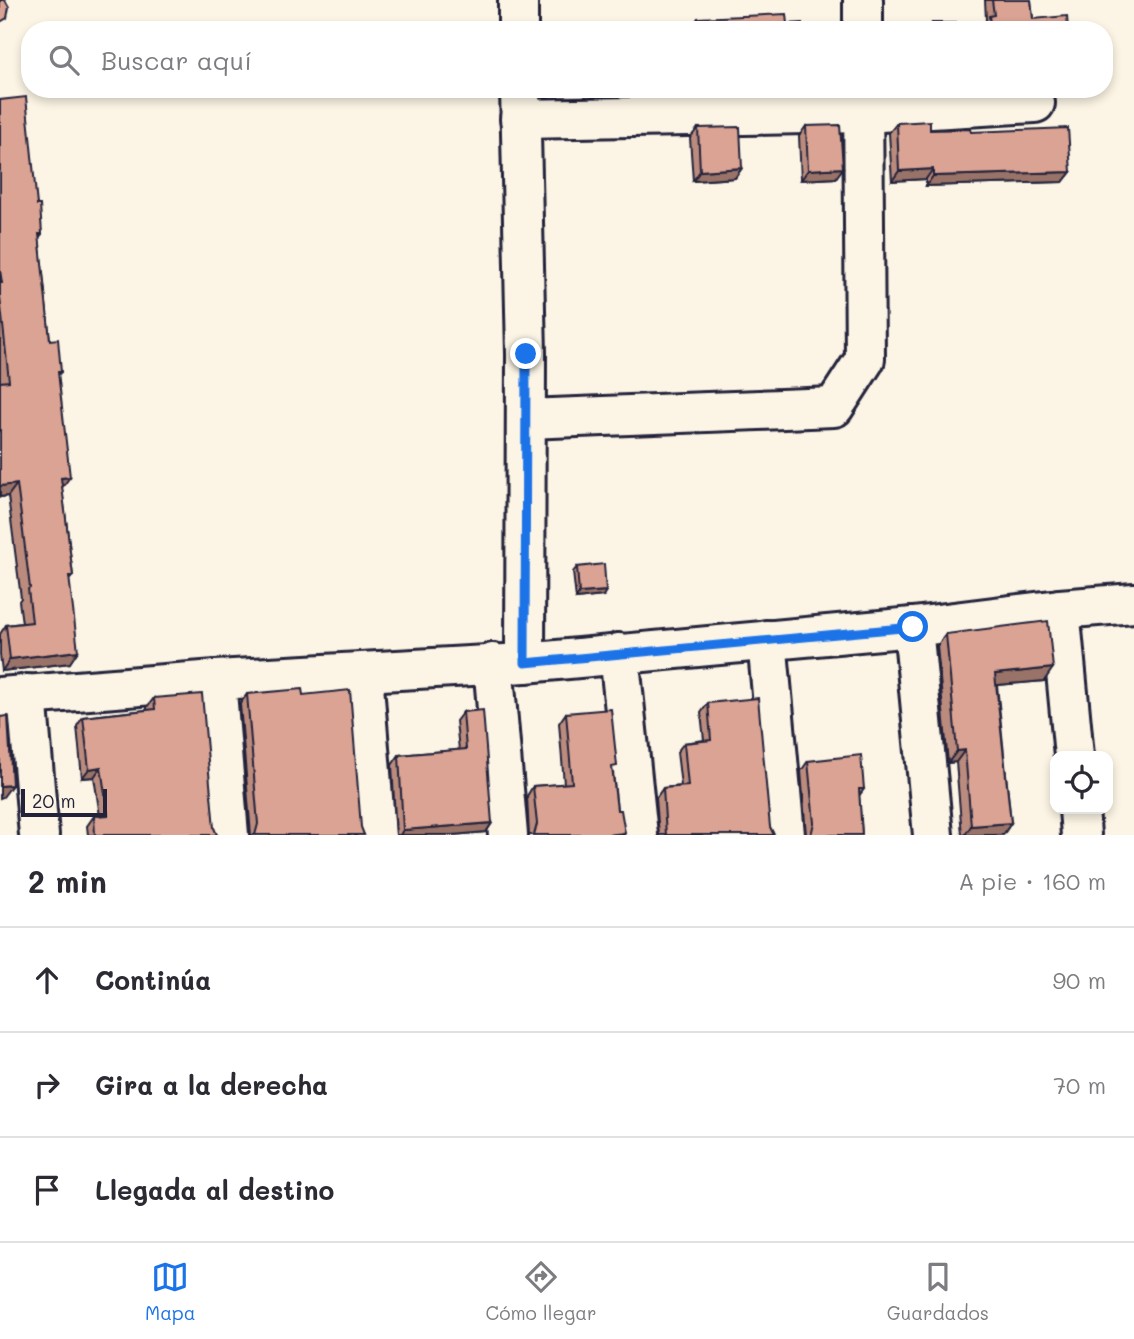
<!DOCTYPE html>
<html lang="es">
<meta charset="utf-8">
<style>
:root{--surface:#fff;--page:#f7f7f7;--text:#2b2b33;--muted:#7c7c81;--line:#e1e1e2;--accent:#1a73e8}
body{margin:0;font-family:Mali,sans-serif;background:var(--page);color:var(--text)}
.controls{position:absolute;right:21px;bottom:21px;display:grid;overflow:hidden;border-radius:14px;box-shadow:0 4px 10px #0003}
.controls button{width:63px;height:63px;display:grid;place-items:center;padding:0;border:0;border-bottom:2px solid var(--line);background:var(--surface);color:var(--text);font:35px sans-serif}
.scale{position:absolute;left:21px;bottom:18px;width:86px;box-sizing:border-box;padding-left:7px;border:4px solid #22223b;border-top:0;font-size:19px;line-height:24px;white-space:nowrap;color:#22223b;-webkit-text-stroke:5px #fcf5e5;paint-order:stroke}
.stop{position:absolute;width:21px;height:21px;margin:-16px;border:5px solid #1a73e8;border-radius:50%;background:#fff}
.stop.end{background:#1a73e8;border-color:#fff;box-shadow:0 2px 7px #0008}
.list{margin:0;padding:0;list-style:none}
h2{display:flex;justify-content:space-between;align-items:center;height:91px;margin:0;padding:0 28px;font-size:30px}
h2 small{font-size:23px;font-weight:400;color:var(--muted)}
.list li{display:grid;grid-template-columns:46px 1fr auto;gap:21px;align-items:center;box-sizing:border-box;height:105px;padding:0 28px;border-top:2px solid var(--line)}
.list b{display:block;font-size:26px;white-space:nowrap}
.list em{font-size:23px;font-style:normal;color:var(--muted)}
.icon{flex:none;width:38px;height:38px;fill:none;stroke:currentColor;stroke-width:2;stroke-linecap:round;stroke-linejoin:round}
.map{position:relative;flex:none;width:1134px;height:835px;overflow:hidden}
.search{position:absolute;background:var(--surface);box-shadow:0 4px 10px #0003;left:21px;right:21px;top:21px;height:77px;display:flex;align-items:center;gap:18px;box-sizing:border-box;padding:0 24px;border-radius:28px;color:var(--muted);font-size:26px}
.sheet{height:406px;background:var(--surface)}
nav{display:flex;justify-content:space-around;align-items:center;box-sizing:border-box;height:98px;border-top:2px solid var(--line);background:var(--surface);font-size:19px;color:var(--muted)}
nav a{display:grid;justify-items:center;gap:4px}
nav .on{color:var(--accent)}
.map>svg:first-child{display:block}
</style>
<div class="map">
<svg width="1134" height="835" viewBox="0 0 1134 835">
<rect width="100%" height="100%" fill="#fcf5e5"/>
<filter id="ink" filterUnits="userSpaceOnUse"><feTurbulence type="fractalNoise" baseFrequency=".0143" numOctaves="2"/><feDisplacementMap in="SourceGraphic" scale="14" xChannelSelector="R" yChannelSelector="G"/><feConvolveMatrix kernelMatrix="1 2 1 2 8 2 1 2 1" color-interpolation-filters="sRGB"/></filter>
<g filter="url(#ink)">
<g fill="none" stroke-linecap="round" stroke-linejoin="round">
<defs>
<g id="minor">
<path d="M 518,0 L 518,30"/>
<path d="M 863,0 L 863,30"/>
<path d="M 520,89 L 526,354 L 525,663"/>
<path d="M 520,119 L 863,113 L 1035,103"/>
<path d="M 526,419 L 834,407 L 865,359 L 863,89"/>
<path d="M 1060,609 L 1074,756"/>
<path d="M 913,627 L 933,835"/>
<path d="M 767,640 L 785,835"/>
<path d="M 619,653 L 638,835"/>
<path d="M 493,663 L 508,835"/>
<path d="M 363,673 L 376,835"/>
<path d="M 216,680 L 229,835"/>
<path d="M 27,694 L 39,835"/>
<path d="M 0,697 L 216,680 L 525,663 L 913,627 L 1060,609 L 1134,603"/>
<path d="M 1079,809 L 1081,835"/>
</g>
</defs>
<!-- minor casing -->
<use href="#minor" stroke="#22223b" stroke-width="44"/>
<!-- minor -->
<use href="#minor" stroke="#fcf5e5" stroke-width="38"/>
</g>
<!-- wall -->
<g fill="#bb8c7e" stroke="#22223b" stroke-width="2">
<path d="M 985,0 L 1031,0 L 1033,19 L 1068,30 L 928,30 L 932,23 L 984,23 L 986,20 Z"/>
<path d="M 698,18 L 787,24 L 802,30 L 691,30 L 691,28 Z"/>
<path d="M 0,100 L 37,205 L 42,234 L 39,238 L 50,340 L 61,372 L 58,375 L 62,488 L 73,576 L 69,580 L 70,663 L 2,671 L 0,655 L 0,634 L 6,625 L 22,623 L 19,601 L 21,598 L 8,496 L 0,497 Z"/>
<path d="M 897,123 L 930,130 L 971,132 L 1071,172 L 1063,182 L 926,186 L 926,179 L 892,181 L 889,133 Z"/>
<path d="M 806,126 L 836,178 L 801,180 L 799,136 Z"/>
<path d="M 698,128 L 742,168 L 735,178 L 693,181 L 690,138 Z"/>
<path d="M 577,567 L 603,596 L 576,599 L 573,572 Z"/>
<path d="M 946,634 L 1044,681 L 997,685 L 1011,823 L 1003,835 L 962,835 L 956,762 L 948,763 L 937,646 Z"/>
<path d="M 247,694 L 303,695 L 364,835 L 251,835 L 240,704 Z"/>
<path d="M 154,698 L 217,835 L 88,835 L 87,826 L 94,816 L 100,816 L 94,777 L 82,778 L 77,726 L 83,717 L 147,710 L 147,707 Z"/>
<path d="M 708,703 L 774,835 L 659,835 L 656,798 L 663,788 L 681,786 L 677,752 L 684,743 L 704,740 L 701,713 Z"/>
<path d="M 463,712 L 492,823 L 486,832 L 453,835 L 396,835 L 392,765 L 399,755 L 459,750 L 456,721 Z"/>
<path d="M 566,713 L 613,772 L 617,810 L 625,833 L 624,835 L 529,835 L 527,796 L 533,786 L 564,784 L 559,723 Z"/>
<path d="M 808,761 L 864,789 L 859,796 L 862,835 L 806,835 L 801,771 Z"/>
</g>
<!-- shaded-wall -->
<g fill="#997267" stroke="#22223b" stroke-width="2">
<path d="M 699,89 L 766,89 L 695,94 Z"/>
<path d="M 742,168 L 735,178 L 693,181 L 700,171 Z"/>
<path d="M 843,168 L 836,178 L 801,180 L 808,170 Z"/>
<path d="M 933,169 L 926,179 L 892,181 L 899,171 Z"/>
<path d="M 1071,172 L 1063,182 L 926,186 L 933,176 Z"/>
<path d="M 70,477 L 61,489 L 61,478 Z"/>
<path d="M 17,484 L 8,496 L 0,497 L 0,486 Z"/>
<path d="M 606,591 L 603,596 L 576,599 L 579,593 Z"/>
<path d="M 78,651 L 70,663 L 2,671 L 10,659 Z"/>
<path d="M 1053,668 L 1044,681 L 987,686 L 995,674 Z"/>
<path d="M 965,750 L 956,762 L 948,763 L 957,751 Z"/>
<path d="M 101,767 L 94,777 L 82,778 L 89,769 Z"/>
<path d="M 12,785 L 3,797 L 0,798 L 0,786 Z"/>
<path d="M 492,823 L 486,832 L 453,835 L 400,835 L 403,830 Z"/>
<path d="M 1011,823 L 1003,835 L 965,835 L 971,826 Z"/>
</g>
<!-- building -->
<g fill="#daa393" stroke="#22223b" stroke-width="2">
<path d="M 0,0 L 5,0 L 9,7 L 7,18 L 0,22 Z"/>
<path d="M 992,0 L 1031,0 L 1033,19 L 1067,16 L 1068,30 L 933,30 L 932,23 L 990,23 L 989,16 L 994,15 Z"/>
<path d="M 786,14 L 787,24 L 802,23 L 802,30 L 699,30 L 698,18 Z"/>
<path d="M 26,97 L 37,205 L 40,205 L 42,234 L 39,234 L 50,340 L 58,339 L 61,372 L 58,372 L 70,477 L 61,478 L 73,576 L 69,576 L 78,651 L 10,659 L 6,625 L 32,622 L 28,589 L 30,588 L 17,484 L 0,486 L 0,382 L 9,381 L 0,297 L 0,283 L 2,283 L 0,270 L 0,100 Z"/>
<path d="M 930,121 L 930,130 L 970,129 L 971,132 L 1068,128 L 1071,172 L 933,176 L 933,169 L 899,171 L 897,123 Z"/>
<path d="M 840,125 L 843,168 L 808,170 L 806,126 Z"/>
<path d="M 740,127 L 742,168 L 700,171 L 698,128 Z"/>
<path d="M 604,564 L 606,591 L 579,593 L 577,567 Z"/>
<path d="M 1048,621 L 1053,668 L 995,674 L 1011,823 L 971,826 L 965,750 L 957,751 L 946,634 Z"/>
<path d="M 302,689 L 303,695 L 350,690 L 361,827 L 364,835 L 255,835 L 258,824 L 247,694 Z"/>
<path d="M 202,694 L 214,828 L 217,835 L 95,835 L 94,816 L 108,815 L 101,767 L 89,769 L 83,717 L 155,709 L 154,698 Z"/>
<path d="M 758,698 L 770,827 L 774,835 L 666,835 L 663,788 L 688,786 L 684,743 L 711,740 L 708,703 Z"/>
<path d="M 611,709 L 617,766 L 612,767 L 617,810 L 621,810 L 625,833 L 606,835 L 534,835 L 537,824 L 533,786 L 572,783 L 566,713 Z"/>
<path d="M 483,710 L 492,823 L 403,830 L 399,755 L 466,749 L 463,712 Z"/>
<path d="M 8,716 L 12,785 L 0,786 L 0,717 Z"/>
<path d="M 861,755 L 864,789 L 859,789 L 862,835 L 811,835 L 814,823 L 808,761 Z"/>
</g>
</g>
<g fill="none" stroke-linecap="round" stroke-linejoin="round" filter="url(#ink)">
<!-- route -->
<path stroke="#1a73e8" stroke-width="9" d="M 526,354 L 525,663 L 913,627"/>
</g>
</svg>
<div class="controls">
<button><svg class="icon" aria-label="locate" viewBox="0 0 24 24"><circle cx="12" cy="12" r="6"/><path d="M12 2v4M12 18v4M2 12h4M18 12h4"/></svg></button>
</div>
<div class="scale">20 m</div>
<div class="stop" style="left:913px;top:627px"></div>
<div class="stop end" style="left:526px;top:354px"></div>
<div class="search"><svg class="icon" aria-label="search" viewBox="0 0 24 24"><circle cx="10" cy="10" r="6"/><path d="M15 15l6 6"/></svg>Buscar aquí</div>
</div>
<section class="sheet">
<h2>2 min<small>A pie · 160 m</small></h2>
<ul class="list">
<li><svg class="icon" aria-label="ahead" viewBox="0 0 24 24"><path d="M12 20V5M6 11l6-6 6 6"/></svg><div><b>Continúa</b></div><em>90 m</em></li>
<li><svg class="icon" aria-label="right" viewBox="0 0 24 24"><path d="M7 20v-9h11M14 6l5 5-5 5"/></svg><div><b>Gira a la derecha</b></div><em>70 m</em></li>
<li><svg class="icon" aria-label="arrive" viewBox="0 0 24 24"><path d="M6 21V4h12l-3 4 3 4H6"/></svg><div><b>Llegada al destino</b></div></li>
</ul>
</section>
<nav>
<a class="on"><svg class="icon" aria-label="map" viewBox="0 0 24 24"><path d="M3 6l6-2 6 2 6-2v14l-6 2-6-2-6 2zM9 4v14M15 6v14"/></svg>Mapa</a>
<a><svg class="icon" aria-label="directions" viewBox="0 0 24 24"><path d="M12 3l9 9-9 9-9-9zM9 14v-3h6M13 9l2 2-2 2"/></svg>Cómo llegar</a>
<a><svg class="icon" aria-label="saved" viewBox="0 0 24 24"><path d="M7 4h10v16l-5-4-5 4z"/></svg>Guardados</a>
</nav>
